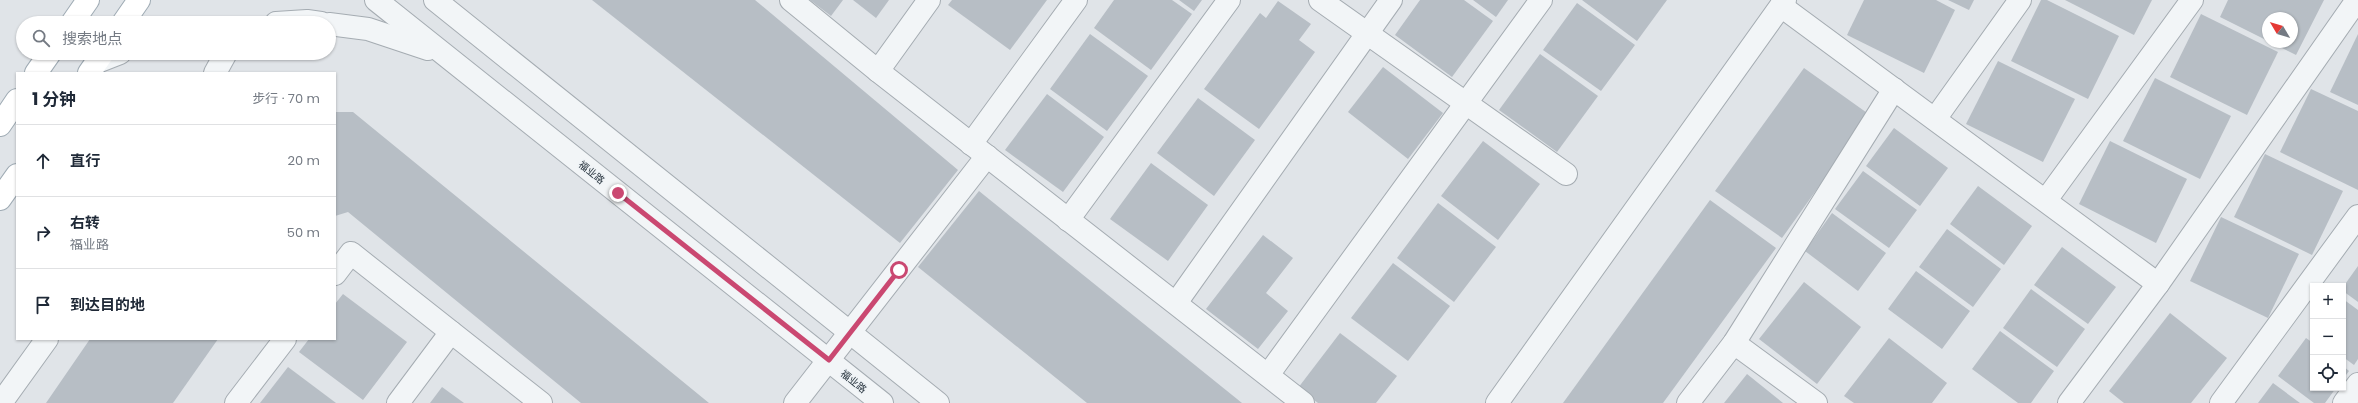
<!DOCTYPE html>
<html lang="zh">
<meta charset="utf-8">
<style>
:root{--surface:#fff;--page:#f2f2f3;--text:#1f2937;--muted:#747a83;--line:#e0e1e3}
body{margin:0;font-family:Poppins,"Noto Sans SC",sans-serif;background:var(--page);color:var(--text)}
.controls{position:absolute;right:12px;bottom:12px;display:grid;overflow:hidden;border-radius:0px;box-shadow:0 1px 3px #0004}
.controls button{width:36px;height:36px;display:grid;place-items:center;padding:0;border:0;border-bottom:1px solid var(--line);background:var(--surface);color:var(--text);font:20px sans-serif}
.compass{position:absolute;left:2262px;top:12px;width:36px;height:36px;border-radius:50%;background:var(--surface);box-shadow:0 1px 3px #0004;rotate:308deg}
.stop{position:absolute;width:12px;height:12px;margin:-9px;border:3px solid #ca4871;border-radius:50%;background:#fff}
.stop.end{background:#ca4871;border-color:#fff;box-shadow:0 1px 4px #0008}
.list{margin:0;padding:0;list-style:none}
h2{display:flex;justify-content:space-between;align-items:center;height:52px;margin:0;padding:0 16px;font-size:17px}
h2 small{font-size:13px;font-weight:400;color:var(--muted)}
.list li{display:grid;grid-template-columns:26px 1fr auto;gap:12px;align-items:center;box-sizing:border-box;height:72px;padding:0 16px;border-top:1px solid var(--line)}
.list b{display:block;font-size:15px;white-space:nowrap}
.list p{margin:0;font-size:13px;white-space:nowrap;color:var(--muted)}
.list em{font-size:13px;font-style:normal;color:var(--muted)}
.icon{flex:none;width:22px;height:22px;fill:none;stroke:currentColor;stroke-width:2;stroke-linecap:round;stroke-linejoin:round}
.map{position:relative;flex:none;width:2358px;height:403px;overflow:hidden}
.search{position:absolute;background:var(--surface);box-shadow:0 1px 3px #0004;left:16px;top:16px;width:320px;height:44px;display:flex;align-items:center;gap:10px;box-sizing:border-box;padding:0 14px;border-radius:22px;color:var(--muted);font-size:15px}
.panel{position:absolute;background:var(--surface);box-shadow:0 1px 3px #0004;left:16px;top:72px;width:320px;height:268px;border-radius:0px}
.map>svg:first-child{display:block}
</style>
<div class="map">
<svg width="2358" height="403" viewBox="0 0 2358 403">
<rect width="100%" height="100%" fill="#e0e4e8"/>
<!-- building -->
<g fill="#b7bec5">
<path d="M 592,0 L 755,0 L 958,170 L 900,243 Z"/>
<path d="M 810,0 L 843,0 L 831,16 Z"/>
<path d="M 853,0 L 889,0 L 876,18 Z"/>
<path d="M 952,0 L 1047,0 L 1010,50 L 948,5 Z"/>
<path d="M 1114,0 L 1172,0 L 1192,14 L 1151,70 L 1094,28 Z"/>
<path d="M 1179,0 L 1202,0 L 1194,11 Z"/>
<path d="M 1420,0 L 1464,0 L 1493,21 L 1452,77 L 1395,35 Z"/>
<path d="M 1473,0 L 1508,0 L 1496,17 Z"/>
<path d="M 1582,0 L 1667,0 L 1637,41 Z"/>
<path d="M 1864,0 L 1936,0 L 1955,10 L 1924,73 L 1847,35 Z"/>
<path d="M 1948,0 L 1974,0 L 1969,10 Z"/>
<path d="M 2041,0 L 2047,0 L 2119,36 L 2088,99 L 2011,61 Z"/>
<path d="M 2065,0 L 2152,0 L 2134,35 Z"/>
<path d="M 2228,0 L 2324,0 L 2296,55 L 2270,42 L 2292,42 L 2292,18 L 2268,18 L 2268,41 L 2220,17 Z"/>
<path d="M 1278,1 L 1311,24 L 1299,40 L 1315,52 L 1259,129 L 1204,89 L 1260,13 L 1266,18 Z"/>
<path d="M 1577,3 L 1635,45 L 1601,91 L 1543,50 Z"/>
<path d="M 2201,14 L 2278,52 L 2247,115 L 2170,77 Z"/>
<path d="M 1090,34 L 1148,76 L 1107,131 L 1050,89 Z"/>
<path d="M 2358,34 L 2358,105 L 2330,92 Z"/>
<path d="M 1540,54 L 1598,96 L 1557,152 L 1499,110 Z"/>
<path d="M 1998,61 L 2075,99 L 2043,162 L 1966,124 Z"/>
<path d="M 1383,67 L 1443,113 L 1408,159 L 1348,112 Z"/>
<path d="M 1804,68 L 1870,115 L 1782,238 L 1715,191 Z"/>
<path d="M 2155,78 L 2231,116 L 2200,179 L 2123,141 Z"/>
<path d="M 2311,89 L 2358,111 L 2358,190 L 2280,152 Z"/>
<path d="M 1047,94 L 1104,137 L 1063,192 L 1005,150 Z"/>
<path d="M 1198,98 L 1255,140 L 1214,196 L 1157,153 Z"/>
<path d="M 335,112 L 353,112 L 709,403 L 581,403 L 348,212 L 335,216 Z"/>
<path d="M 1894,128 L 1948,168 L 1920,206 L 1866,166 Z"/>
<path d="M 1483,141 L 1540,184 L 1498,240 L 1441,196 Z"/>
<path d="M 2110,141 L 2187,179 L 2156,243 L 2079,204 Z"/>
<path d="M 2265,154 L 2343,191 L 2312,255 L 2234,217 Z"/>
<path d="M 1151,163 L 1208,205 L 1168,261 L 1110,219 Z"/>
<path d="M 1863,171 L 1917,210 L 1889,248 L 1835,209 Z"/>
<path d="M 1978,186 L 2032,226 L 2004,265 L 1950,224 Z"/>
<path d="M 979,191 L 1242,403 L 1087,403 L 918,267 Z"/>
<path d="M 1710,200 L 1776,248 L 1663,403 L 1563,403 Z"/>
<path d="M 1438,203 L 1496,247 L 1454,302 L 1397,258 Z"/>
<path d="M 1832,213 L 1886,253 L 1858,291 L 1805,251 Z"/>
<path d="M 2221,217 L 2299,254 L 2268,318 L 2190,281 Z"/>
<path d="M 1947,229 L 2001,269 L 1973,307 L 1919,267 Z"/>
<path d="M 1263,235 L 1293,258 L 1266,293 L 1288,311 L 1258,349 L 1206,309 Z"/>
<path d="M 2062,247 L 2116,287 L 2088,324 L 2034,285 Z"/>
<path d="M 1393,263 L 1450,306 L 1408,361 L 1351,318 Z"/>
<path d="M 2358,266 L 2358,302 L 2343,291 L 2343,287 Z"/>
<path d="M 1916,271 L 1970,311 L 1942,349 L 1888,309 Z"/>
<path d="M 1804,282 L 1861,327 L 1817,384 L 1759,339 Z"/>
<path d="M 2031,289 L 2085,329 L 2057,367 L 2003,328 Z"/>
<path d="M 343,294 L 407,342 L 363,400 L 299,352 L 309,339 L 335,339 L 335,304 Z"/>
<path d="M 2343,299 L 2358,310 L 2358,359 L 2354,365 L 2343,357 Z"/>
<path d="M 2170,313 L 2227,358 L 2191,403 L 2124,403 L 2109,391 Z"/>
<path d="M 2000,331 L 2054,371 L 2031,403 L 2018,403 L 1972,369 Z"/>
<path d="M 1340,333 L 1397,376 L 1376,403 L 1318,403 L 1298,388 Z"/>
<path d="M 1889,338 L 1947,383 L 1932,403 L 1854,403 L 1844,396 Z"/>
<path d="M 2306,338 L 2313,343 L 2313,388 L 2336,388 L 2325,403 L 2314,403 L 2278,376 Z"/>
<path d="M 90,339 L 218,339 L 173,403 L 46,403 Z"/>
<path d="M 2343,366 L 2349,371 L 2343,379 Z"/>
<path d="M 288,367 L 336,403 L 260,403 Z"/>
<path d="M 1747,374 L 1783,403 L 1724,403 Z"/>
<path d="M 2273,383 L 2300,403 L 2258,403 Z"/>
<path d="M 442,387 L 464,403 L 430,403 Z"/>
</g>
<g fill="none" stroke-linecap="round" stroke-linejoin="round">
<defs>
<g id="minor">
<path d="M 376,0 L 882,403"/>
<path d="M 435,0 L 938,403"/>
<path d="M 791,0 L 878,71 L 1303,403"/>
<path d="M 1320,0 L 1566,174"/>
<path d="M 1781,6 L 2158,284"/>
<path d="M 276,23 L 307,21 L 321,23"/>
<path d="M 329,24 L 368,29 L 428,49"/>
<path d="M 97,62 L 120,53"/>
<path d="M 878,71 L 929,0"/>
<path d="M 215,73 L 226,53"/>
<path d="M 1935,119 L 2020,0"/>
<path d="M 971,144 L 1076,0"/>
<path d="M 2046,200 L 2192,0"/>
<path d="M 1068,220 L 1229,0"/>
<path d="M 335,274 L 351,253 L 541,403"/>
<path d="M 1176,303 L 1391,0"/>
<path d="M 1734,343 L 1816,403"/>
<path d="M 1268,375 L 1541,0"/>
<path d="M 1,403 L 47,339"/>
<path d="M 236,403 L 285,339"/>
<path d="M 398,403 L 451,332"/>
<path d="M 795,403 L 987,156"/>
<path d="M 1497,403 L 1785,0"/>
<path d="M 1688,403 L 1734,343 L 1894,89"/>
<path d="M 2069,403 L 2158,284 L 2357,0"/>
<path d="M 2221,403 L 2358,216"/>
<path d="M 2344,403 L 2358,384"/>
</g>
<g id="major">
<path d="M 72,23 L 88,0"/>
<path d="M 123,23 L 139,0"/>
<path d="M 36,73 L 50,53"/>
<path d="M 89,73 L 103,53"/>
<path d="M 0,125 L 17,100"/>
<path d="M 0,199 L 17,175"/>
</g>
</defs>
<!-- minor casing -->
<use href="#minor" stroke="#a5acb2" stroke-width="24"/>
<!-- major casing -->
<use href="#major" stroke="#9fabb4" stroke-width="24"/>
<!-- minor -->
<use href="#minor" stroke="#f2f5f7" stroke-width="22"/>
<!-- major -->
<use href="#major" stroke="#fff" stroke-width="22"/>
</g>
<g fill="none" stroke-linecap="round" stroke-linejoin="round">
<!-- route -->
<path stroke="#ca4871" stroke-width="5" d="M 618,193 L 829,360 L 899,270"/>
</g>
<g text-anchor="middle" stroke-width="3" stroke-linejoin="round" paint-order="stroke">
<!-- street labels -->
<g font-size="10" fill="#29353f" stroke="#eff3f6">
<text transform="translate(592 172) rotate(39)" y="4">福业路</text>
<text transform="translate(854 381) rotate(39)" y="4">福业路</text>
</g>
</g>
</svg>
<div class="controls">
<button>+</button>
<button>−</button>
<button><svg class="icon" aria-label="locate" viewBox="0 0 24 24"><circle cx="12" cy="12" r="6"/><path d="M12 2v4M12 18v4M2 12h4M18 12h4"/></svg></button>
</div>
<svg class="compass" viewBox="-18 -18 36 36"><path d="M0-13l5 13h-10z" fill="#e53935"/><path d="M0 13l5-13h-10z" fill="#747a83"/></svg>
<div class="stop" style="left:899px;top:270px"></div>
<div class="stop end" style="left:618px;top:193px"></div>
<div class="search"><svg class="icon" aria-label="search" viewBox="0 0 24 24"><circle cx="10" cy="10" r="6"/><path d="M15 15l6 6"/></svg>搜索地点</div>
<section class="panel">
<h2>1 分钟<small>步行 · 70 m</small></h2>
<ul class="list">
<li><svg class="icon" aria-label="ahead" viewBox="0 0 24 24"><path d="M12 20V5M6 11l6-6 6 6"/></svg><div><b>直行</b></div><em>20 m</em></li>
<li><svg class="icon" aria-label="right" viewBox="0 0 24 24"><path d="M7 20v-9h11M14 6l5 5-5 5"/></svg><div><b>右转</b><p>福业路</p></div><em>50 m</em></li>
<li><svg class="icon" aria-label="arrive" viewBox="0 0 24 24"><path d="M6 21V4h12l-3 4 3 4H6"/></svg><div><b>到达目的地</b></div></li>
</ul>
</section>
</div>
